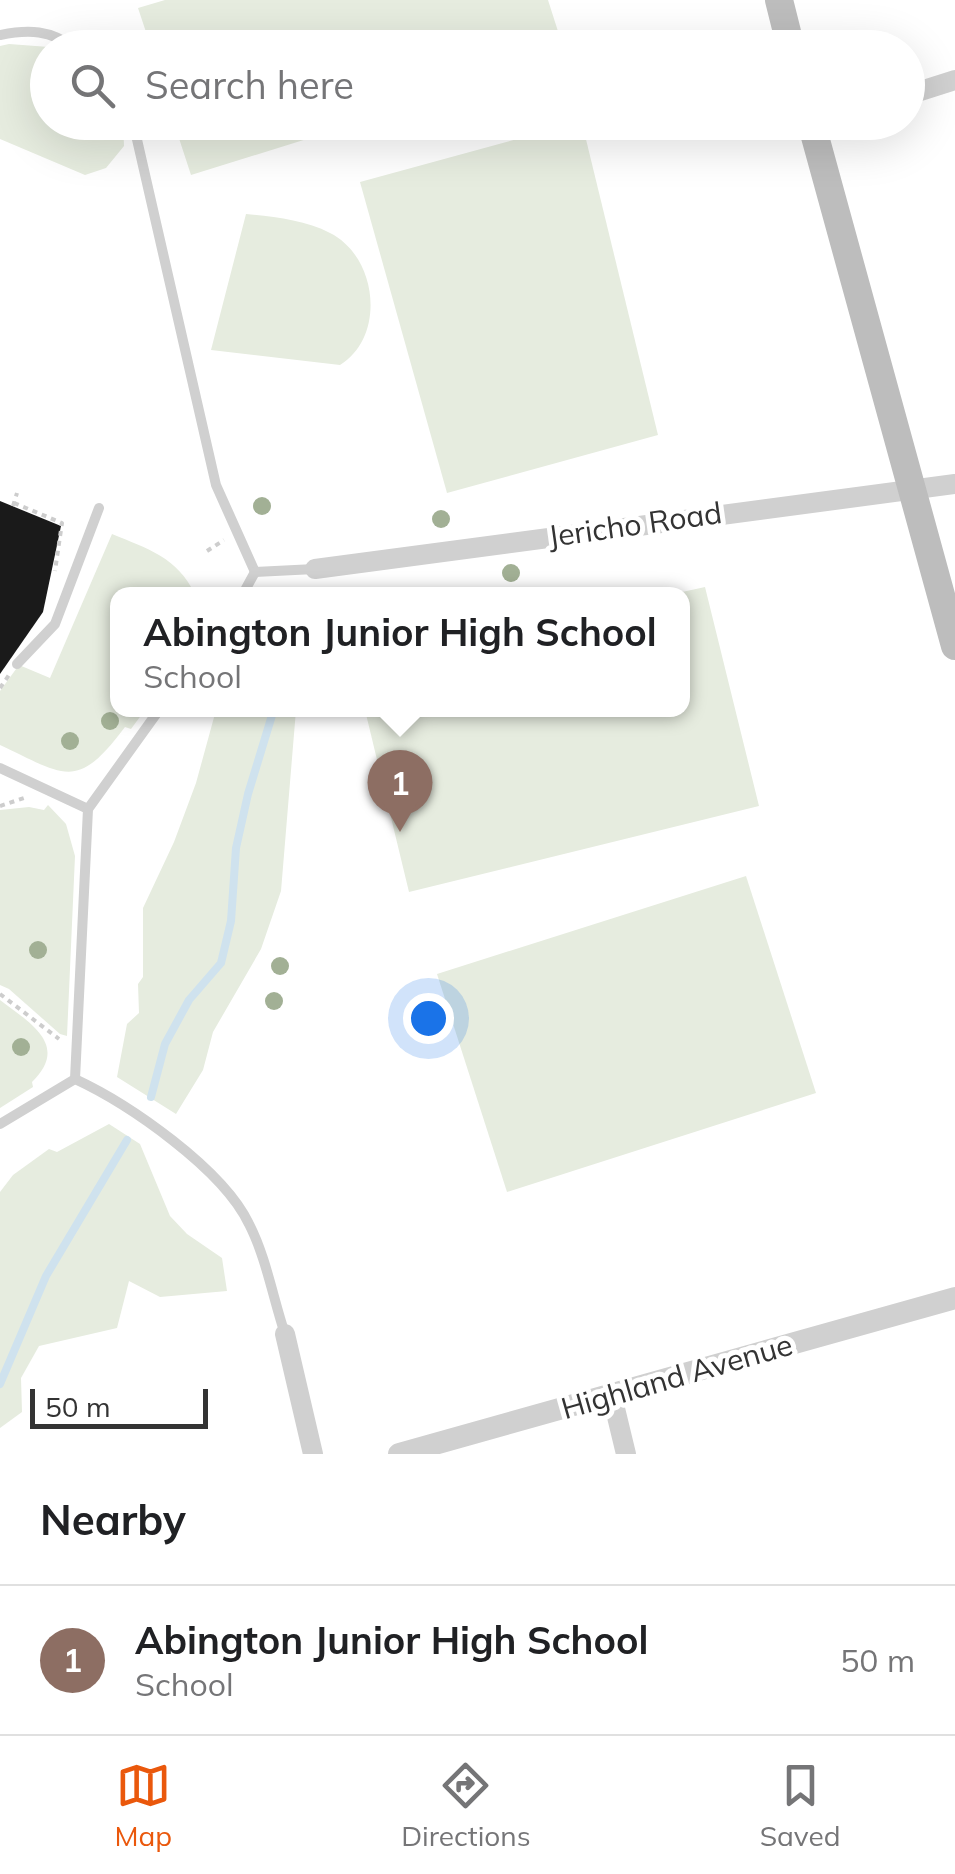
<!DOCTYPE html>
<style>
:root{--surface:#fff;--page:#f2f2f2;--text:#202124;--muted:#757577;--line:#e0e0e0;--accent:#ea580c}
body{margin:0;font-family:Mulish,sans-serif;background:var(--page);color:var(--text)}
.scale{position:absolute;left:30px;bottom:25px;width:178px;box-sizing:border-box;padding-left:10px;border:5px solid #333;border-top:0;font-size:28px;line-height:35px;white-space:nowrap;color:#333;-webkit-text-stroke:8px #fff;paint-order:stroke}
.you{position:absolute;left:428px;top:1018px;width:35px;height:35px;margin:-25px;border:8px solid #fff;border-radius:50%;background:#1a73e8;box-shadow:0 0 0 15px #1a73e833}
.badge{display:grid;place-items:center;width:65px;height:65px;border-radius:50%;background:var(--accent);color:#fff;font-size:32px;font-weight:700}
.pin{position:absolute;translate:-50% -82px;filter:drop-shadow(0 2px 5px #0008)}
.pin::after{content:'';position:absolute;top:52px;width:35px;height:30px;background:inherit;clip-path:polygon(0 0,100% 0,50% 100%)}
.popup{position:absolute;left:110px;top:587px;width:580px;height:130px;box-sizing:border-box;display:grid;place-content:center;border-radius:20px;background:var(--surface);filter:drop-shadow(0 2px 8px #0005);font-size:32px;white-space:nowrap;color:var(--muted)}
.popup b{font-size:38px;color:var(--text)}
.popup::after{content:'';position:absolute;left:50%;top:100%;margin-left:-20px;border:20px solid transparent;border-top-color:var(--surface)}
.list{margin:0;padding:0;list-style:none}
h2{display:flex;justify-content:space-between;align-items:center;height:130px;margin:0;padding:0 40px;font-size:42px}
h2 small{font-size:32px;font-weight:400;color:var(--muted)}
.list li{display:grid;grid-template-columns:65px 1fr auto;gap:30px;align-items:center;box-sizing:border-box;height:150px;padding:0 40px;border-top:2px solid var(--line)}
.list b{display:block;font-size:38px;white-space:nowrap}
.list p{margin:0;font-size:32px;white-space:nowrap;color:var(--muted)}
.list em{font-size:32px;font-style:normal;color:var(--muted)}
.icon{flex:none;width:55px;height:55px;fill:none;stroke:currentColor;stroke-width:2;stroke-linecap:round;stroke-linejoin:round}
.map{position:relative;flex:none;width:955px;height:1454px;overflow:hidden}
.search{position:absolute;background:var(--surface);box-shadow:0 10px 40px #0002;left:30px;right:30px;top:30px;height:110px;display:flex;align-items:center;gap:25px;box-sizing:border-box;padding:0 35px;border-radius:55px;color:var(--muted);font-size:38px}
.sheet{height:280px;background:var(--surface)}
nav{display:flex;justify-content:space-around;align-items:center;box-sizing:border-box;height:140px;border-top:2px solid var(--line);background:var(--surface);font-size:28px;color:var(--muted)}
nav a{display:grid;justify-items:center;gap:5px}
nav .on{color:var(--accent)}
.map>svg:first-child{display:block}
</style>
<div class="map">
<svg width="955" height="1454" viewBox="0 0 955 1454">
<rect width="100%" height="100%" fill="#fff"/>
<!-- green -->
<g fill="#e6ecdf">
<path d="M 165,0 L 548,0 L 563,47 L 151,47 L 138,8 Z"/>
<path d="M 9,44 L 49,47 L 48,122 L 123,123 L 124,146 L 106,168 L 85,175 L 0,139 L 0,46 Z"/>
<path d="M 174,123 L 174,122 L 358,123 L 191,175 Z"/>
<path d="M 576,123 L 582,123 L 658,435 L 447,493 L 360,182 Z"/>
<path d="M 246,214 C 274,217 305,220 330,233 C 378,257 386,337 340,365 L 211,350 Z"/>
<path d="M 112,534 C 148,549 177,557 195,594 L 118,594 L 118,710 L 145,710 L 131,729 L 125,727 C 77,791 66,776 0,745 L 0,691 L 19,665 L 50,678 Z"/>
<path d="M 705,587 L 759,806 L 409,892 L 365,710 L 682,710 L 682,594 L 673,594 Z"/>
<path d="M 216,710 L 296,710 L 281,891 L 261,949 L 213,1032 L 203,1070 L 176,1114 L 117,1077 L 127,1024 L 139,1013 L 138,984 L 143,977 L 143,908 L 174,842 L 196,783 Z"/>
<path d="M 48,805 L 66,824 L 75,856 L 67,1036 L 60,1034 L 9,989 L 0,985 L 0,810 L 29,807 L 44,810 Z"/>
<path d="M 746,876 L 816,1093 L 507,1192 L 437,974 Z"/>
<path d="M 0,1000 C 30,1023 70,1045 32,1082 L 33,1087 L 0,1108 Z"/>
<path d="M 109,1124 L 140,1144 L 170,1216 L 187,1234 L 222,1258 L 227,1291 L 160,1297 L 129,1281 L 117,1328 L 39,1346 L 21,1378 L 22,1412 L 0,1428 L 0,1192 L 13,1175 L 49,1149 L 57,1152 Z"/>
</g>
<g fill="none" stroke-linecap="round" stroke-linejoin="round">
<!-- stream -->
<g stroke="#cfe2ee" stroke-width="8">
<path d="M 151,1097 L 165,1044 L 189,1000 L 221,963 L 231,921 L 236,848 L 248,794 L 273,712"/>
<path d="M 0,1384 L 46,1276 L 127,1140"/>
</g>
</g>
<!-- building -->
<path fill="#1a1a1a" d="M 0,501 L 61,526 L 43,612 L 0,674 Z"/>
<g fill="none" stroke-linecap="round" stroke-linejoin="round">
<!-- path -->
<g stroke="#cdcdcd" stroke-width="4" stroke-dasharray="5 5" stroke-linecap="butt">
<path d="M 14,503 L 62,523 L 55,571"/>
<path d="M 13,506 L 17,493"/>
<path d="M 207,551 L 224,540"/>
<path d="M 0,688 L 9,675"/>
<path d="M 0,806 L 24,798"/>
<path d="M 0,994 L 59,1039"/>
</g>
<!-- service -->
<g stroke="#d0d0d0" stroke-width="10">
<path d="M 0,35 C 29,29 50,30 75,48"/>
<path d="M 133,122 L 216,485 L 255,572 L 315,569"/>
<path d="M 243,594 L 255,572"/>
<path d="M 17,664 L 55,624 L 99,508"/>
<path d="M 0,768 L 88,809"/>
<path d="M 75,1079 C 129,1104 223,1169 249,1224 C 266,1257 273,1298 285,1334"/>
<path d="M 0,1124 L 75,1079 L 88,809 L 159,710"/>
</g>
<!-- minor -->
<g stroke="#d0d0d0" stroke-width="20">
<path d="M 908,95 L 955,80"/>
<path d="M 315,569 L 955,484"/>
<path d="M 285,1334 L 313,1454"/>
<path d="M 612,1396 L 626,1454"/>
</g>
<!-- tertiary -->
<path stroke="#d0d0d0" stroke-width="22" d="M 399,1454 L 955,1298"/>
<!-- secondary -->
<g stroke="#bdbdbd" stroke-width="28">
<path d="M 779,0 L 791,48"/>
<path d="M 811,122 L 955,646"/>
</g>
</g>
<!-- trees -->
<g fill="#a2b095">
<circle cx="262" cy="506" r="9"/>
<circle cx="441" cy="519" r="9"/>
<circle cx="511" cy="573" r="9"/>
<circle cx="110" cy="721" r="9"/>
<circle cx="70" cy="741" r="9"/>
<circle cx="38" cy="950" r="9"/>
<circle cx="280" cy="966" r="9"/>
<circle cx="274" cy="1001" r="9"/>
<circle cx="21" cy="1047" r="9"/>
</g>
<g text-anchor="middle" stroke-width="10" stroke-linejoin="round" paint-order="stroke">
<!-- street labels -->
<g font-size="30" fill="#333" stroke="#fff">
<text transform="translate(635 525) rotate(-8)" y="10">Jericho Road</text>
<text transform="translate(677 1377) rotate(-16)" y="10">Highland Avenue</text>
</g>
</g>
</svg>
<div class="scale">50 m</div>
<div class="you"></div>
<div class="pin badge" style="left:400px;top:832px;background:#8d6e63">1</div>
<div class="popup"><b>Abington Junior High School</b>School</div>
<div class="search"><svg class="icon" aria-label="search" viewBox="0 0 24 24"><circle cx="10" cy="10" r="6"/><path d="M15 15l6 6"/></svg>Search here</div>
</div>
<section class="sheet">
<h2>Nearby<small></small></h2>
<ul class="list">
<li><span class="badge" style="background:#8d6e63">1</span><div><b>Abington Junior High School</b><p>School</p></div><em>50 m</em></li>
</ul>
</section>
<nav>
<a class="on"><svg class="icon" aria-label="map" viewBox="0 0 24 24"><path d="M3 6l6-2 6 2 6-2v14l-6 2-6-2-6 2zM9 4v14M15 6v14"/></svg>Map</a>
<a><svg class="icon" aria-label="directions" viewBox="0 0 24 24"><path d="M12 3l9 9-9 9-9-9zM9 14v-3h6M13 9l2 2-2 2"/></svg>Directions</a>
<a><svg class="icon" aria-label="saved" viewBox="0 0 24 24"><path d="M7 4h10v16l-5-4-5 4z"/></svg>Saved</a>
</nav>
